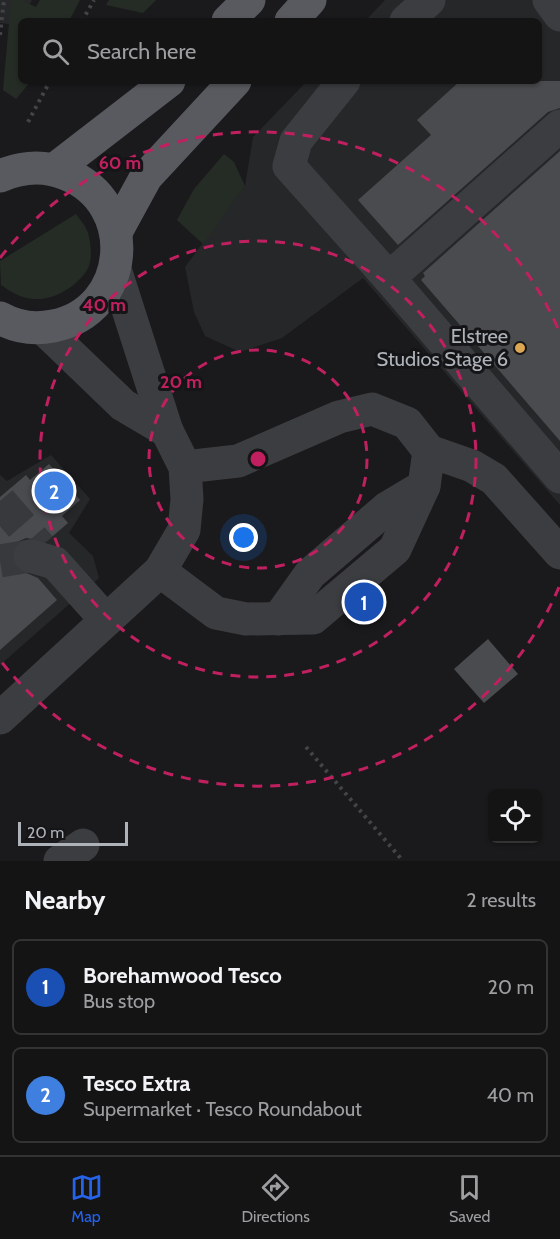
<!DOCTYPE html>
<meta charset="utf-8">
<style>
:root{--surface:#141415;--page:#212122;--text:#f1f3f6;--muted:#9d9ea0;--line:#333334;--accent:#2563eb}
body{margin:0;font-family:Cabin,sans-serif;background:var(--page);color:var(--text)}
.controls{position:absolute;right:18px;bottom:18px;display:grid;overflow:hidden;border-radius:9px;box-shadow:0 2px 4px #0004}
.controls button{width:54px;height:54px;display:grid;place-items:center;padding:0;border:0;border-bottom:2px solid var(--line);background:var(--surface);color:var(--text);font:30px sans-serif}
.scale{position:absolute;left:18px;bottom:15px;width:110px;box-sizing:border-box;padding-left:6px;border:3px solid #aeb3ba;border-top:0;font-size:16px;line-height:21px;white-space:nowrap;color:#aeb3ba;-webkit-text-stroke:4px #151517;paint-order:stroke}
.you{position:absolute;left:244px;top:538px;width:21px;height:21px;margin:-15px;border:4px solid #fff;border-radius:50%;background:#1a73e8;box-shadow:0 0 0 9px #1a73e833}
.badge{display:grid;place-items:center;width:39px;height:39px;border-radius:50%;background:var(--accent);color:#fff;font-size:20px;font-weight:700}
.pin{position:absolute;translate:-50% -50%;border:3px solid #fff;box-shadow:0 2px 6px #0006}
.list{margin:0;padding:0;list-style:none}
h2{display:flex;justify-content:space-between;align-items:center;height:78px;margin:0;padding:0 24px;font-size:26px}
h2 small{font-size:20px;font-weight:400;color:var(--muted)}
.list li{display:grid;grid-template-columns:39px 1fr auto;gap:18px;align-items:center;box-sizing:border-box;height:96px;margin:0 12px 12px;padding:0 12px;border:2px solid var(--line);border-radius:9px}
.list b{display:block;font-size:22px;white-space:nowrap}
.list p{margin:0;font-size:20px;white-space:nowrap;color:var(--muted)}
.list em{font-size:20px;font-style:normal;color:var(--muted)}
.icon{flex:none;width:33px;height:33px;fill:none;stroke:currentColor;stroke-width:2;stroke-linecap:round;stroke-linejoin:round}
.map{position:relative;flex:none;width:560px;height:861px;overflow:hidden}
.search{position:absolute;background:var(--surface);box-shadow:0 2px 4px #0004;left:18px;right:18px;top:18px;height:66px;display:flex;align-items:center;gap:15px;box-sizing:border-box;padding:0 21px;border-radius:9px;color:var(--muted);font-size:22px}
.sheet{height:294px;background:var(--surface)}
nav{display:flex;justify-content:space-around;align-items:center;box-sizing:border-box;height:84px;border-top:2px solid var(--line);background:var(--surface);font-size:16px;color:var(--muted)}
nav a{display:grid;justify-items:center;gap:3px}
nav .on{color:var(--accent)}
.map>svg:first-child{display:block}
</style>
<div class="map">
<svg width="560" height="861" viewBox="0 0 560 861">
<rect width="100%" height="100%" fill="#1a1a1c"/>
<!-- built -->
<g fill="#262729">
<path d="M 0,0 L 32,0 L 18,25 L 0,23 Z"/>
<path d="M 385,0 L 560,0 L 560,505 L 363,278 L 282,338 L 240,352 L 205,336 L 194,312 L 185,267 L 245,186 L 253,137 L 307,81 L 539,81 L 539,21 L 365,21 Z"/>
<path d="M 51,455 L 90,499 L 69,533 L 93,556 L 99,578 L 0,665 L 0,475 L 7,481 Z"/>
</g>
<!-- green -->
<g fill="#252c25">
<path d="M 11,0 L 21,0 L 36,7 L 40,0 L 80,0 L 69,21 L 21,21 L 21,81 L 31,81 L 16,99 L 3,90 Z"/>
<path d="M 109,0 L 156,0 L 143,13 L 106,5 Z"/>
<path d="M 224,154 L 234,162 L 245,186 L 203,244 L 177,220 L 194,189 Z"/>
<path d="M 76,214 C 80,220 86,226 88,233 C 91,244 93,260 87,270 C 77,286 55,300 35,299 C 23,299 11,292 1,285 L 0,261 Z"/>
</g>
<!-- building -->
<g fill="#494b4e">
<path d="M 460,81 L 560,81 L 560,108 L 548,112 L 398,245 L 358,200 L 431,135 L 417,120 Z"/>
<path d="M 560,151 L 560,441 L 421,280 L 425,276 L 423,273 Z"/>
<path d="M 49,464 L 80,500 L 62,516 L 68,523 L 47,541 L 26,538 L 17,542 L 12,550 L 12,560 L 17,569 L 38,578 L 57,600 L 0,650 L 0,497 L 26,475 L 30,480 Z"/>
<path d="M 375,591 L 378,595 L 355,614 L 352,610 Z"/>
<path d="M 488,639 L 518,674 L 484,703 L 454,669 Z"/>
</g>
<g fill="none" stroke-linecap="round" stroke-linejoin="round">
<!-- minor-tunnel -->
<g stroke="#38393c" stroke-width="33" stroke-dasharray="33 16" stroke-linecap="butt">
<path d="M 0,501 L 40,547"/>
<path d="M 0,561 L 30,556"/>
</g>
<!-- path -->
<g stroke="#424448" stroke-width="4" stroke-dasharray="3 4.5" stroke-linecap="butt">
<path d="M 82,21 L 94,0"/>
<path d="M 0,35 L 4,0"/>
<path d="M 28,122 L 50,81"/>
<path d="M 306,747 L 403,861"/>
</g>
<!-- minor -->
<g stroke="#3c3d41" stroke-width="33">
<path d="M 549,0 L 560,15"/>
<path d="M 406,21 L 429,0"/>
<path d="M 344,81 L 296,141 L 289,166 L 389,278 L 560,126"/>
<path d="M 389,278 L 560,477"/>
<path d="M 43,328 L 123,405 L 167,431"/>
<path d="M 185,467 L 238,461 L 339,417 L 372,409 L 407,423 L 429,451 L 472,466 L 494,479 L 560,553"/>
<path d="M 30,556 L 55,563 L 106,620"/>
<path d="M 160,571 L 216,613 L 246,619 L 313,618 L 395,549 L 424,486 L 429,451"/>
<path d="M 278,619 L 310,574 L 387,508 L 424,486"/>
<path d="M 0,718 L 160,571 L 184,530 L 187,499 L 185,467 L 167,431 L 115,269"/>
<path d="M 60,861 L 83,845"/>
</g>
<!-- major -->
<g stroke="#585a5f" stroke-width="33">
<path d="M 228,21 L 249,0"/>
<path d="M 291,21 L 310,0"/>
<path d="M 55,169 L 169,81"/>
<path d="M 0,176 C 21,167 44,165 66,174 C 140,203 131,311 53,326 C 34,330 16,327 0,318"/>
<path d="M 116,232 L 146,177 L 235,81"/>
</g>
</g>
<!-- distance rings -->
<g fill="none" stroke="#c12060" stroke-width="3" stroke-dasharray="10 8">
<circle cx="258" cy="459" r="109"/>
<circle cx="258" cy="459" r="218"/>
<path d="M559 587A327 327 0 0 1 0 660M0 258A327 327 0 0 1 559 331"/>
</g>
<!-- markers -->
<circle fill="#dca652" stroke="#151517" stroke-width="2" cx="520" cy="348" r="6"/>
<g text-anchor="middle" stroke-width="6" stroke-linejoin="round" paint-order="stroke">
<!-- poi labels -->
<g font-size="20" fill="#aeb3ba" stroke="#151517" text-anchor="end">
<text x="508" y="343">Elstree<tspan x="508" dy="23">Studios Stage 6</tspan></text>
</g>
</g>
<circle cx="258" cy="459" r="9" fill="#c12060" stroke="#151517" stroke-width="3"/>
<g font-size="18" text-anchor="middle" font-weight="bold" fill="#c12060" stroke="#151517" stroke-width="6" stroke-linejoin="round" paint-order="stroke">
<text x="120" y="169">60 m</text>
<text x="104" y="311">40 m</text>
<text x="181" y="388">20 m</text>
</g>
</svg>
<div class="controls">
<button><svg class="icon" aria-label="locate" viewBox="0 0 24 24"><circle cx="12" cy="12" r="6"/><path d="M12 2v4M12 18v4M2 12h4M18 12h4"/></svg></button>
</div>
<div class="scale">20 m</div>
<div class="you"></div>
<div class="pin badge" style="left:364px;top:602px;background:#1a4fb4">1</div>
<div class="pin badge" style="left:54px;top:491px;background:#3f7fe0">2</div>
<div class="search"><svg class="icon" aria-label="search" viewBox="0 0 24 24"><circle cx="10" cy="10" r="6"/><path d="M15 15l6 6"/></svg>Search here</div>
</div>
<section class="sheet">
<h2>Nearby<small>2 results</small></h2>
<ul class="list">
<li><span class="badge" style="background:#1a4fb4">1</span><div><b>Borehamwood Tesco</b><p>Bus stop</p></div><em>20 m</em></li>
<li><span class="badge" style="background:#3f7fe0">2</span><div><b>Tesco Extra</b><p>Supermarket · Tesco Roundabout</p></div><em>40 m</em></li>
</ul>
</section>
<nav>
<a class="on"><svg class="icon" aria-label="map" viewBox="0 0 24 24"><path d="M3 6l6-2 6 2 6-2v14l-6 2-6-2-6 2zM9 4v14M15 6v14"/></svg>Map</a>
<a><svg class="icon" aria-label="directions" viewBox="0 0 24 24"><path d="M12 3l9 9-9 9-9-9zM9 14v-3h6M13 9l2 2-2 2"/></svg>Directions</a>
<a><svg class="icon" aria-label="saved" viewBox="0 0 24 24"><path d="M7 4h10v16l-5-4-5 4z"/></svg>Saved</a>
</nav>
